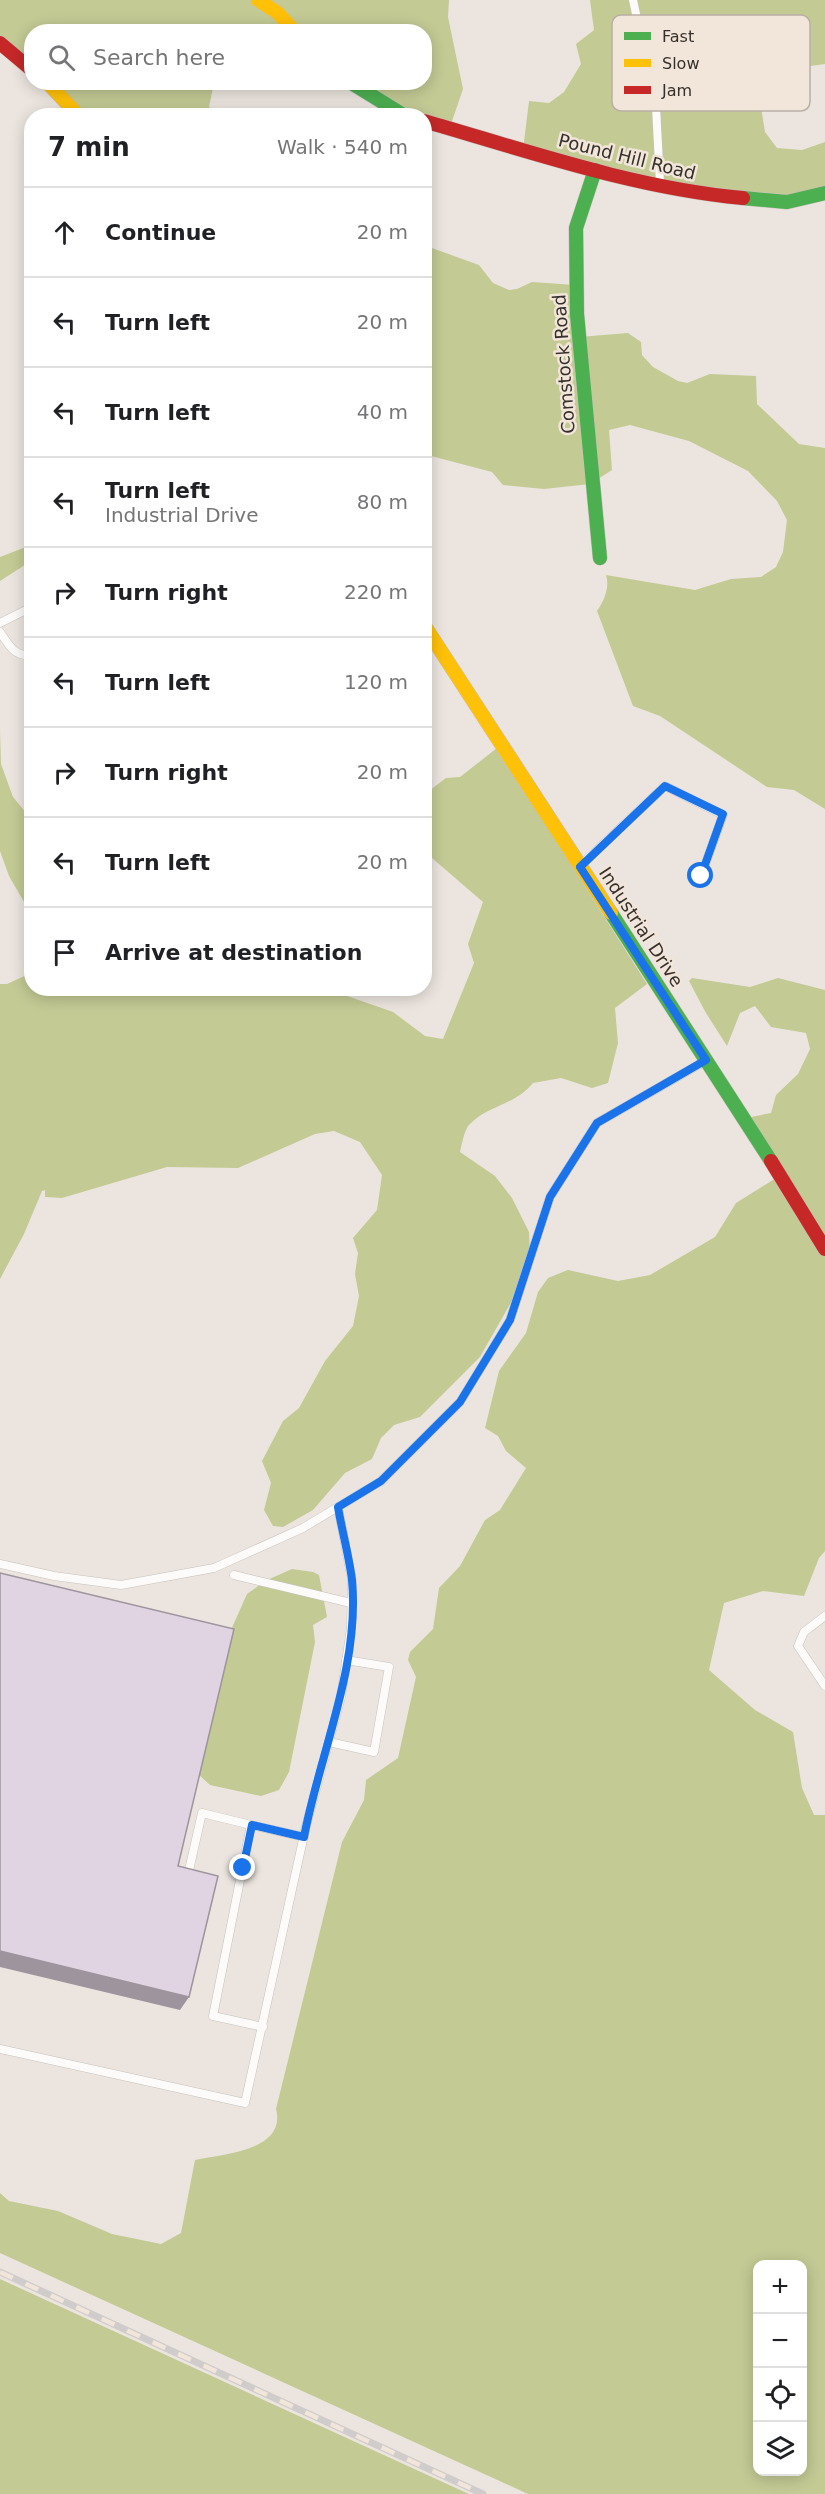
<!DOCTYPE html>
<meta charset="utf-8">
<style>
:root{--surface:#fff;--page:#f6f6f6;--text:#202124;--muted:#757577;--line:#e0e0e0}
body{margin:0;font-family:"DejaVu Sans",sans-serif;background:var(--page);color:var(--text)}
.controls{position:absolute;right:18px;bottom:18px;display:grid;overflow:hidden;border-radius:12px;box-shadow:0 3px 15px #0003}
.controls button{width:54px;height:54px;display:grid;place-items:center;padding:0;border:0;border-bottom:2px solid var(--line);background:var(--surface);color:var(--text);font:30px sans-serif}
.stop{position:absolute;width:18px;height:18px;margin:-14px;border:4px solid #1a73e8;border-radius:50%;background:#fff}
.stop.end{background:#1a73e8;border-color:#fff;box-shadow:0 2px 6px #0008}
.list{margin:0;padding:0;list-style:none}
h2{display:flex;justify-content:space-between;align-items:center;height:78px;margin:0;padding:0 24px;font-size:26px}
h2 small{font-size:20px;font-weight:400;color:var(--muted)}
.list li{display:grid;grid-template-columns:39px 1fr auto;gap:18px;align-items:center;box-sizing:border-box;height:90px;padding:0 24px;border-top:2px solid var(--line)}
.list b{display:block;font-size:22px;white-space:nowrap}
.list p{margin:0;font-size:20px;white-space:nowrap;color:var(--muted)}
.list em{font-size:20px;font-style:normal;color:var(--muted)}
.icon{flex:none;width:33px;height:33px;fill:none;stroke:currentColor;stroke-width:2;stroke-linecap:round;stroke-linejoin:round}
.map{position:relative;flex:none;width:825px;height:2494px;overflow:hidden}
.search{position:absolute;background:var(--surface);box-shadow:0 3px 15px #0003;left:24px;top:24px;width:408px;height:66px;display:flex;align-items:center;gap:15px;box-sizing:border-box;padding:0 21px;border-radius:24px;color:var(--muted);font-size:22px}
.panel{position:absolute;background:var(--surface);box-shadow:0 3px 15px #0003;left:24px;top:108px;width:408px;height:888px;border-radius:24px}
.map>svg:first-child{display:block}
</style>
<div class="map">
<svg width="825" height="2494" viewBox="0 0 825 2494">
<rect width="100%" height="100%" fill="#ece5df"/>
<!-- forest -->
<g fill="#c3ca94" fill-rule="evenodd">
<path d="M 0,0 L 449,0 L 448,17 L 463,89 L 451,124 L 408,109 L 365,83 L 424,82 L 424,32 L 32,32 L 31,72 L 0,46 Z"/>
<path d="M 590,0 L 825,0 L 825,64 L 773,71 L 761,90 L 760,101 L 765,132 L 777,148 L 802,150 L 825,142 L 825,195 L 786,205 L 523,150 L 529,101 L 549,103 L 564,92 L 581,64 L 576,44 L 594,30 Z"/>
<path d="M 44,83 L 214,83 L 209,107 L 217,115 L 76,115 Z"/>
<path d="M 425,243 L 432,248 L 479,265 L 493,283 L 509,290 L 517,289 L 532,282 L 575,285 L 579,337 L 628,333 L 641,342 L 642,355 L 653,367 L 678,381 L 687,383 L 710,374 L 756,376 L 757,404 L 799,444 L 825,448 L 825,809 L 794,790 L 767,787 L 660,716 L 633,706 L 597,611 C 604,601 610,587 606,575 L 695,590 L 731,579 L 761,577 L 776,567 L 783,552 L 787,520 L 777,501 L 748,471 L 689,441 L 630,425 L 609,430 L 612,470 L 590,484 L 544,489 L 503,485 L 492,472 L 431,456 L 425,456 Z"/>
<path d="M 31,545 L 31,561 L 0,581 L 0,557 Z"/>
<path d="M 0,730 L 1,764 L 13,797 L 31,819 L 31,914 L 9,876 L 0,851 Z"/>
<path d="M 497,748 L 647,984 L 615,1008 L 618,1043 L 608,1083 L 592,1088 L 561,1078 L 533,1083 C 514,1106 488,1105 469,1125 C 464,1131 462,1144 460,1152 L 495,1176 L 512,1198 L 529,1232 L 530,1253 L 517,1292 L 480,1357 L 420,1417 L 394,1425 L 381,1438 L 372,1459 L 345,1473 L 313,1510 L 283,1527 L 273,1526 L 264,1510 L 271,1483 L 262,1461 L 283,1421 L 299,1408 L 325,1361 L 353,1326 L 359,1296 L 355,1274 L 358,1253 L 353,1238 L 377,1210 L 382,1175 L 360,1142 L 334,1131 L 315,1134 L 238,1168 L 167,1167 L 62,1198 L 45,1197 L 45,1190 L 42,1191 L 24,1234 L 0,1279 L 0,984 L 7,984 L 31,973 L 32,988 L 248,988 L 262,992 L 280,989 L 327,989 L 393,1012 L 425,1036 L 443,1039 L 474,963 L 468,944 L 483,902 L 425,852 L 425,794 L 446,778 L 460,777 Z"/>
<path d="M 692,978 L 750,987 L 778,978 L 825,990 L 825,1551 L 819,1558 L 804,1596 L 763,1591 L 724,1603 L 709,1670 L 755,1710 L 793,1732 L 802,1788 L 814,1815 L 825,1815 L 825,2494 L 528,2494 L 0,2253 L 0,2193 L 9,2201 L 58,2211 L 112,2234 L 161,2244 L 181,2233 L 195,2160 C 223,2154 287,2151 276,2109 L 342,1842 L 364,1800 L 366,1780 L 398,1758 L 416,1677 L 408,1660 L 410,1652 L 433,1629 L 439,1588 L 460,1566 L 485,1520 L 500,1510 L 526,1468 L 506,1451 L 498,1436 L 485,1428 L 499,1371 L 526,1333 L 538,1292 L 548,1278 L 568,1270 L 618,1281 L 650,1275 L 715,1237 L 736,1203 L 776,1178 L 741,1119 L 771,1113 L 776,1095 L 798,1074 L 810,1049 L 806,1033 L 771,1027 L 755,1006 L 740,1013 L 727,1046 L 706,1013 L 689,981 ZM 758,2264 L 802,2264 L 802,2472 L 758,2472 Z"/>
<path d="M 292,1569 L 313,1572 L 319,1575 L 327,1617 L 313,1625 L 315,1642 L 289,1772 L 279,1790 L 261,1796 L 210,1785 L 198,1774 L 227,1639 L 247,1594 L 265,1581 Z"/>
<path d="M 0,2279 L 469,2494 L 0,2494 Z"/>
</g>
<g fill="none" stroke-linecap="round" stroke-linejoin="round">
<defs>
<g id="lane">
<path d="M 633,0 L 656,107 L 660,183"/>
<path d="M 0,623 L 32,607"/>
<path d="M 0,632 C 9,645 14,657 32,655"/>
<path d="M 581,865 L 665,786 L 723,815 L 701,876"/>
<path d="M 0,1564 L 54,1576 L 121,1585 L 214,1568 L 303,1528 L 381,1481 L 460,1402 L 510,1320 L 550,1197 L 597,1123 L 705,1061"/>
<path d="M 234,1575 L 351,1603"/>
<path d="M 825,1616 L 804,1632 L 798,1646 L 825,1686"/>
<path d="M 329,1742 L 374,1752 L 389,1667 L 346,1660"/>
<path d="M 190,1866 L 202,1813 L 251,1825"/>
<path d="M 263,2027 L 213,2016 L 251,1825 L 304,1837"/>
<path d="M 0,2049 L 245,2103 L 306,1826 L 341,1697 L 351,1628 L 352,1580 L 338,1507"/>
</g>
<g id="fast">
<path d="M 350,82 L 405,116"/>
<path d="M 595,170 L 576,228 L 577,314 L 600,558"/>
<path d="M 743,198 L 787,202 L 825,193"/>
<path d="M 611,913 L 771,1161"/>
</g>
<g id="slow">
<path d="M 258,0 L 278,13 L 295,32"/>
<path d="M 47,82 L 79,116"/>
<path d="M 424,625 L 611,913"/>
</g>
<g id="jam">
<path d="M 0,43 L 32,70"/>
<path d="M 424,121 C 528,151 634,188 743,198"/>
<path d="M 771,1161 L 825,1249"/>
</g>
</defs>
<!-- lane casing -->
<use href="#lane" stroke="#c6c1bc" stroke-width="9"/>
<!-- fast casing -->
<use href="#fast" stroke="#c6c1bc" stroke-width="15"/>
<!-- slow casing -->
<use href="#slow" stroke="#c6c1bc" stroke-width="15"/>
<!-- jam casing -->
<use href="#jam" stroke="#c6c1bc" stroke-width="15"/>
<!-- lane -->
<use href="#lane" stroke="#fcfbfa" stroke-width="8"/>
<!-- fast -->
<use href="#fast" stroke="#4caf50" stroke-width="14"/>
<!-- slow -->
<use href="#slow" stroke="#ffc107" stroke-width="14"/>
<!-- jam -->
<use href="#jam" stroke="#c62828" stroke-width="14"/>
<defs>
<path id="rail" d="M 0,2272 L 483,2494"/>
</defs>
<!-- rail casing -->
<use href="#rail" stroke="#cfcccb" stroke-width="7"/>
<!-- rail -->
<use href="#rail" stroke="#f2e5d9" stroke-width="4.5" stroke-dasharray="14" stroke-linecap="butt"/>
</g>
<!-- shaded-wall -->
<path fill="#9d949e" d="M 0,1951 L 189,1997 L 180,2010 L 0,1967 Z"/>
<!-- building -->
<path fill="#e0d4e2" stroke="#9d949e" stroke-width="1.5" d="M 0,1573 L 234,1629 L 178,1866 L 218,1876 L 189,1997 L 0,1951 Z"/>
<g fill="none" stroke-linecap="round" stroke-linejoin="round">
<!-- route -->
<path stroke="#1a73e8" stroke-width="8" d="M 243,1868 L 252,1825 L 304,1837 C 320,1753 360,1666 352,1580 C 349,1556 342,1531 338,1507 L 381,1481 L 460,1402 L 510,1320 L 550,1197 L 597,1123 L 706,1060 L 580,867 L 665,786 L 723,814 L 701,876"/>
</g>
<g text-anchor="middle" stroke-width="5" stroke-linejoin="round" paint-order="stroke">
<!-- street labels -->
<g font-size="18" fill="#35302b" stroke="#f2e5d9">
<text transform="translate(627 157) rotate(14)" y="6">Pound Hill Road</text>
<text transform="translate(564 364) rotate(-94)" y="6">Comstock Road</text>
<text transform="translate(641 927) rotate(57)" y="6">Industrial Drive</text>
</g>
</g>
<!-- legend -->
<rect x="612" y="15" width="198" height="96" rx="9" fill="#f2e5d9" stroke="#b9afa5" stroke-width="1.5"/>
<rect x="624" y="32" width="27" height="8" fill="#4caf50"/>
<rect x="624" y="59" width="27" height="8" fill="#ffc107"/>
<rect x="624" y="86" width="27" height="8" fill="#c62828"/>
<g font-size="16" fill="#35302b">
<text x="662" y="42">Fast</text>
<text x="662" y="69">Slow</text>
<text x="662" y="96">Jam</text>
</g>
</svg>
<div class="controls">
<button>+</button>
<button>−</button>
<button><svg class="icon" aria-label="locate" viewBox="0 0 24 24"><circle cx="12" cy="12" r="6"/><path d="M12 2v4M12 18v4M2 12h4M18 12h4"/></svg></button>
<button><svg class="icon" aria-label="layers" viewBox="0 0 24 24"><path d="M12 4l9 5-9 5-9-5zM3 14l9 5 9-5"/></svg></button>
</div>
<div class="stop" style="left:701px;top:876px"></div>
<div class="stop end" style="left:243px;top:1868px"></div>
<div class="search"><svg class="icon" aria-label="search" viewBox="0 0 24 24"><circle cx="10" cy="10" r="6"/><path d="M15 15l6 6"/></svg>Search here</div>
<section class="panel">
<h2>7 min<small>Walk · 540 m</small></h2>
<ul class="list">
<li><svg class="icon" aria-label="ahead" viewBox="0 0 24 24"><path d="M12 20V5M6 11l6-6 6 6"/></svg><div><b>Continue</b></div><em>20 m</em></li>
<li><svg class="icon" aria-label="left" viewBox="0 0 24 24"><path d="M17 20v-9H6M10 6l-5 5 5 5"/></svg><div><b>Turn left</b></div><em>20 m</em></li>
<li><svg class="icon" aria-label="left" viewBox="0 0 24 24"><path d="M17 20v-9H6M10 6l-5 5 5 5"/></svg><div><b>Turn left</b></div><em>40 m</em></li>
<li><svg class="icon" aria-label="left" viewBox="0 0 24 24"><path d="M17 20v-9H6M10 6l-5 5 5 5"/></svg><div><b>Turn left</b><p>Industrial Drive</p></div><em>80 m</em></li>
<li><svg class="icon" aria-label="right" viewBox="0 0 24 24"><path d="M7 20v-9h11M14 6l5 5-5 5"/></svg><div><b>Turn right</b></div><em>220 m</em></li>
<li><svg class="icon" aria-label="left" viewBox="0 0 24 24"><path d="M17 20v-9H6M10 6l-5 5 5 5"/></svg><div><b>Turn left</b></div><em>120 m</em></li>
<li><svg class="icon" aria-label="right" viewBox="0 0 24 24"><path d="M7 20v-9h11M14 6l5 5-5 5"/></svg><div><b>Turn right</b></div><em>20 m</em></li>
<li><svg class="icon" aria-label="left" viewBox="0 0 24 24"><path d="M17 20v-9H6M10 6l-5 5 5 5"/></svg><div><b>Turn left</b></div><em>20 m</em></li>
<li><svg class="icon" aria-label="arrive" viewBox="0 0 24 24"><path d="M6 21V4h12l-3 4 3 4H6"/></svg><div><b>Arrive at destination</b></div></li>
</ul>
</section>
</div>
